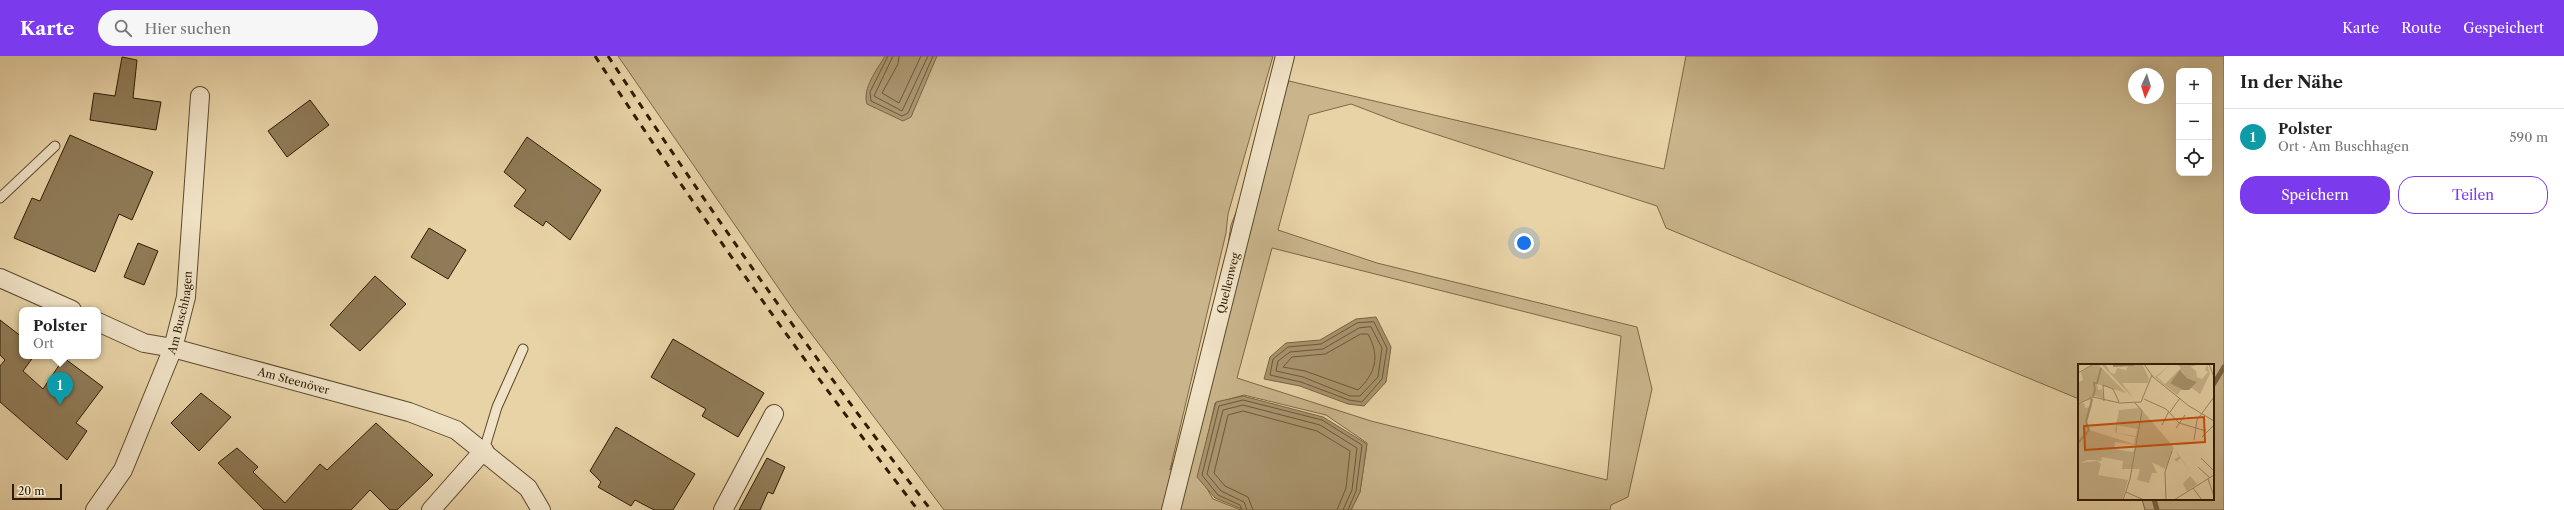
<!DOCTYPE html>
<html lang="de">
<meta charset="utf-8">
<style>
:root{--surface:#fff;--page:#f6f6f6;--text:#222;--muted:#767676;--line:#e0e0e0;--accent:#7c3aed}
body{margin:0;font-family:"Libre Caslon Text",serif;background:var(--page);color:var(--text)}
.controls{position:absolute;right:12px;top:12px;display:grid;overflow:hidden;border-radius:8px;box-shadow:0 4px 16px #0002}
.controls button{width:36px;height:36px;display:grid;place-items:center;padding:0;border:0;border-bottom:1px solid var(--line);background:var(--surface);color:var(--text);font:20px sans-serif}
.compass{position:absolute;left:2128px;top:12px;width:36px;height:36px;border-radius:50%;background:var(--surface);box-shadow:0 4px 16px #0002;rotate:184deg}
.scale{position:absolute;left:12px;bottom:10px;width:50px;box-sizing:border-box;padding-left:4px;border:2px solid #2f1b00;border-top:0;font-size:11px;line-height:14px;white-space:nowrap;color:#2f1b00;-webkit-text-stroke:3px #f0e2c6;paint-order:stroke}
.you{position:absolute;left:1524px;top:187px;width:14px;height:14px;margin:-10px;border:3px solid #fff;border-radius:50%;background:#1a73e8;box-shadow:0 0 0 6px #1a73e833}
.badge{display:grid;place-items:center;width:26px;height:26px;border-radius:50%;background:var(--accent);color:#fff;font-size:13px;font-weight:700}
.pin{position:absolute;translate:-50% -33px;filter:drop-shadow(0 1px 2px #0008)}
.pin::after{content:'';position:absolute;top:21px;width:14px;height:12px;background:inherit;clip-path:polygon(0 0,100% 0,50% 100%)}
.popup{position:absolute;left:19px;top:251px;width:82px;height:52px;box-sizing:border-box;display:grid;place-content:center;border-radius:8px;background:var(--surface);filter:drop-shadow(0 1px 3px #0005);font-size:13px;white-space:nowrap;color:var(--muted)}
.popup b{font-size:15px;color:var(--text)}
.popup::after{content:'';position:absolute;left:50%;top:100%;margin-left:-8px;border:8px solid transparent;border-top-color:var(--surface)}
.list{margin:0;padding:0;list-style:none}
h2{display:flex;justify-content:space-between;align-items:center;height:52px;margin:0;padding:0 16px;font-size:17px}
h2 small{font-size:13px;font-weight:400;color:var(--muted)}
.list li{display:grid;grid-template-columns:26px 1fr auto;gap:12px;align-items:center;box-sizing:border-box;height:56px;padding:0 16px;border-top:1px solid var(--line)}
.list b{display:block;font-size:15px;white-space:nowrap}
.list p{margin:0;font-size:13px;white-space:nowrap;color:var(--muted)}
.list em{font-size:13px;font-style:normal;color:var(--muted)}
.actions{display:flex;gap:8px;padding:12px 16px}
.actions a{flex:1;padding:9px 0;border:1px solid var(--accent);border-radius:16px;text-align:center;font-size:14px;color:var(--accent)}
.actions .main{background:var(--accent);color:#fff}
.icon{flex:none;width:22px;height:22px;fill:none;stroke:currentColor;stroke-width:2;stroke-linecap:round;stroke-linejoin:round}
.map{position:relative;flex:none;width:2224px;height:454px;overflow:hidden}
header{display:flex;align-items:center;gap:24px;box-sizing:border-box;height:56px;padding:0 20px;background:var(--accent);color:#fff}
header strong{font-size:19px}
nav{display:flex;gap:22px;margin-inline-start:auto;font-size:14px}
.search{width:280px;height:36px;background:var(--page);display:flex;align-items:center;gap:10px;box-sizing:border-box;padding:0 14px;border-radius:22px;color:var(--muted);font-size:15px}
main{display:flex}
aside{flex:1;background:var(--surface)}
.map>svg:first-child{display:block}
</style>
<header>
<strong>Karte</strong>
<div class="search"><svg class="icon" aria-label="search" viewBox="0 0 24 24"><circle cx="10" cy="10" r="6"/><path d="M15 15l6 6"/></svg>Hier suchen</div>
<nav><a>Karte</a><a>Route</a><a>Gespeichert</a></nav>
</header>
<main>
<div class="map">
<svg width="2224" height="454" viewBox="0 0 2224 454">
<rect width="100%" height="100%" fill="#e8d3a7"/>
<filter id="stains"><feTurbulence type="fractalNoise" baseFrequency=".005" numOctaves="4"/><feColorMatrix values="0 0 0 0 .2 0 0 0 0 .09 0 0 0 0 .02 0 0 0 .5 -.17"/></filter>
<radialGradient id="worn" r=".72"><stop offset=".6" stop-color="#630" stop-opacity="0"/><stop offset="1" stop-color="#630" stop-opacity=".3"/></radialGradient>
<!-- green -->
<path fill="#c9b48b" stroke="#7c6846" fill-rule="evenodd" d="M 618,0 L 1273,0 L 1228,158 L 1226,177 L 1170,414 L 1209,317 L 1231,169 L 1289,25 L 1664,113 L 1686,0 L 2224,0 L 2224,454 L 2145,454 L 2142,443 L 2213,443 L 2213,309 L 2079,309 L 2079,343 L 1666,172 L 1657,150 L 1398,66 L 1351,48 L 1309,59 L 1278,174 L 1377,207 L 1637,271 L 1652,333 L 1628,441 L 1611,449 L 1610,454 L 1351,454 L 1360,436 L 1367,387 L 1326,359 L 1244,339 L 1215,347 L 1199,419 L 1213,443 L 1241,454 L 944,454 L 795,256 ZM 2179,15 L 2209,15 L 2209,117 L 2179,117 ZM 2134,18 L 2158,18 L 2158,42 L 2134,42 ZM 1272,192 L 1621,280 L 1607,424 L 1371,365 L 1237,322 Z"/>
<!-- water -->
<g fill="#a9946e" stroke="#786442">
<path d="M 885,0 L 937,0 L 911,61 L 903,65 L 867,48 C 862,32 877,14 885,0 Z"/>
<path d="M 1376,261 L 1391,291 L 1386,326 L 1364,350 L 1348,348 L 1300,330 L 1264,323 L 1270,301 L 1286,287 L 1320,284 L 1356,263 Z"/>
<path d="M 1243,340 L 1323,361 L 1367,388 L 1360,436 L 1351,454 L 1244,454 L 1215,442 L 1197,421 L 1216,346 Z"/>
</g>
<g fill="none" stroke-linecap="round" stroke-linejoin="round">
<!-- shore -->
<g stroke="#6c5837" stroke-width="1">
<path d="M 888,0 L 870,36 L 871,45 L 902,60 L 908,57 L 933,0"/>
<path d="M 893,0 L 874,40 L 902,55 L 928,0"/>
<path d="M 899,0 L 898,8 L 882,37 L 899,47 L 921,0"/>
<path d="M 1374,266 L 1387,292 L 1382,323 L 1362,346 L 1349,344 L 1301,326 L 1270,319 L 1273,303 L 1288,291 L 1321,288 L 1357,267 Z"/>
<path d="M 1371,271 L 1382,292 L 1378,321 L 1360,340 L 1350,340 L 1303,321 L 1276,315 L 1278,305 L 1290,296 L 1323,293 L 1359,272 Z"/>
<path d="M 1361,278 L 1368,278 C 1380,300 1376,317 1358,334 L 1305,315 L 1283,311 L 1292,301 L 1325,298 Z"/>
<path d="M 1242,454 L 1240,449 L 1218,439 L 1202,419 L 1219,350 L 1243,344 L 1322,364 L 1362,389 L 1356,435 L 1348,454"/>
<path d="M 1247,454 L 1244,446 L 1221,435 L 1207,418 L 1223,354 L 1243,349 L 1320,369 L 1357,392 L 1352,434 L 1343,454"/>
<path d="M 1253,454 L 1248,441 L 1225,430 L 1214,417 L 1228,359 L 1243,355 L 1317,375 L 1350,395 L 1346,432 L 1337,454"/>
</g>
<!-- stream -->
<g stroke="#786442" stroke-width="5">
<path d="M 2213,329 L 2224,311"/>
<path d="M 2154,443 L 2157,454"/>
</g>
</g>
<!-- building -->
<g fill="#8f7b57" stroke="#2f1b00">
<path d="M 122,1 L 137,4 L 133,42 L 161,46 L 156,74 L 90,64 L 94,37 L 115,40 Z"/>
<path d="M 310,44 L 329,69 L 287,101 L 268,75 Z"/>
<path d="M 70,79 L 153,116 L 132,164 L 119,158 L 95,216 L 14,182 L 32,142 L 40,145 Z"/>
<path d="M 527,81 L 601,134 L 570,184 L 546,165 L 543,170 L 514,150 L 526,134 L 504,116 Z"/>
<path d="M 429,172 L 466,194 L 448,223 L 411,201 Z"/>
<path d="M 138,187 L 158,195 L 144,229 L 124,221 Z"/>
<path d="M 375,220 L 406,248 L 360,295 L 330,269 Z"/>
<path d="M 0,264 L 22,281 L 22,300 L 34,300 L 23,315 L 43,333 L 64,302 L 103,331 L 76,367 L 87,375 L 67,404 L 0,346 L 0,310 L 5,304 L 0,299 Z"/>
<path d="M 673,283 L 764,337 L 738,381 L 702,360 L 706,353 L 651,321 Z"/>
<path d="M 201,337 L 231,361 L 199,395 L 171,367 Z"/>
<path d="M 376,367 L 433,419 L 397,454 L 390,454 L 370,434 L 351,454 L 264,454 L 218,407 L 237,392 L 258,411 L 253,416 L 285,447 L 320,408 L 327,414 Z"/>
<path d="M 616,371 L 695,418 L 673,454 L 654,454 L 635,444 L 631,450 L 598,431 L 601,426 L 590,415 Z"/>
<path d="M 767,402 L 785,411 L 773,438 L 768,436 L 760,454 L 739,454 Z"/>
</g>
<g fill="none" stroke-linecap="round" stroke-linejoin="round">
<defs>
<g id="service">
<path d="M 0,142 L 55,90"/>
<path d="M 484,394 L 497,351 L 523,293"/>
</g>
<g id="minor">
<path d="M 0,222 L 72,254"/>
<path id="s1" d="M 98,266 L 144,287 L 173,292 L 409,356 L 456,374 L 528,432 L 541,454"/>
<path id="s2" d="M 95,454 L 123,414 L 173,292 L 186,241 L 200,40"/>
<path d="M 431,454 L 484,394"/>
<path d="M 723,454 L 774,358"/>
<path id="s3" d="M 1171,454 L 1285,0"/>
</g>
</defs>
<!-- service casing -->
<use href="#service" stroke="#5d492a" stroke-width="11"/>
<!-- minor casing -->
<use href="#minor" stroke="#5d492a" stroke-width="20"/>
<!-- service -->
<use href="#service" stroke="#f0e2c6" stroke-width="9"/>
<!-- minor -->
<use href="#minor" stroke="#f0e2c6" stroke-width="18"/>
<!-- rail -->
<g stroke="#2f1b00" stroke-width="3" stroke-dasharray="7 7" stroke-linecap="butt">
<path d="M 595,0 C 697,155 804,307 918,454"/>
<path d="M 608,0 C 710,155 817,307 931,454"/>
</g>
</g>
<g text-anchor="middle" stroke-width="4" stroke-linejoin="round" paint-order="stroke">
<!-- street labels -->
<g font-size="11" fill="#2f1b00" stroke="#f0e2c6">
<text dy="4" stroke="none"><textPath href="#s3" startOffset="234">Quellenweg</textPath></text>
<text dy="4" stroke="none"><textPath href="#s2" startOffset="217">Am Buschhagen</textPath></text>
<text dy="4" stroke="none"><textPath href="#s1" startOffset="205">Am Steenöver</textPath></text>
</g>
</g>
<!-- overview -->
<g transform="translate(2078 308)">
<rect width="136" height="136" fill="#e8d3a7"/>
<path d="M 16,0 L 20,0 L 48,29 L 19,20 L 20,26 L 24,25 L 26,35 L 18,32 L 0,39 L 1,18 L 5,16 L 3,8 ZM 23,0 L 27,0 L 33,9 L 37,10 L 39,4 L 48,6 L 51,1 L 38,0 L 64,0 L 71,14 L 70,19 L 44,19 L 56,35 ZM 93,0 L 79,13 L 87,20 L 103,4 L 100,1 L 121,0 L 113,3 L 118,7 L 119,13 L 124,15 L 130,8 L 127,6 L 129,0 L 132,10 L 122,30 L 114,24 L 103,26 L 99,31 L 77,13 ZM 104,7 L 109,14 L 119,18 L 105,26 L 92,18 ZM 15,33 L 14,41 L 9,58 L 11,66 L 56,80 L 57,73 L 38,69 L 37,66 L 41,46 L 61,44 L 58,39 L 93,80 L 114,110 L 102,94 L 99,98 L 96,95 L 101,93 L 96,84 L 87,105 L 74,98 L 79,109 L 74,109 L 71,119 L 59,116 L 62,105 L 44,105 L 45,97 L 24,93 L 23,97 L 15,96 L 9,96 L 3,99 L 19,97 L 23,100 L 20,111 L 50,116 L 44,136 L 0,136 L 0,40 L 6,39 L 7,44 L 12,43 L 14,38 L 11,35 ZM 39,61 L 59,65 L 58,72 L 39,69 ZM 37,78 L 58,81 L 55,88 L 36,85 ZM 112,112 L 119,120 L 109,127 L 105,120 Z" fill="#c9b48b" fill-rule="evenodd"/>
<path d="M 102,6 L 109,14 L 119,18 L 111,26 L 105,26 L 92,19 Z" fill="#a9946e"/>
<path fill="none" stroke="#a9946e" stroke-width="2" d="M 35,2 L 56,1M 15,32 L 17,26 L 16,19 L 19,19 L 23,4M 0,79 L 11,66 L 8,58 L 14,35"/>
<path fill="none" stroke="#9e8964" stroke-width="1" d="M 66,0 L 75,13 L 111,42 L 136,57M 131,0 L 136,13M 0,9 L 14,1M 0,17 L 0,39M 66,35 L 88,45 L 101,59 L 128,67M 26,37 L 25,21 L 35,25 L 41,38M 0,40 L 15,33 L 42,39 L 63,38 L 74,11M 92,48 L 102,34M 84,61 L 91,47M 98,64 L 107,51M 124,73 L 136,61M 116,76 L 119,56 L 136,33M 123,94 L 136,107M 120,103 L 132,114M 130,115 L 136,132M 115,124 L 124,136M 48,128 L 66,136M 45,136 L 52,115 L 64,47 L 57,39M 88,136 L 87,108 L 94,87M 96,136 L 136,111"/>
<path fill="#cc500a" fill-opacity="0.15" stroke="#cc500a" stroke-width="2" d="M 126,53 L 127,78 L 7,86 L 6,62 Z"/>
<rect width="136" height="136" fill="none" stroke="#2f1b00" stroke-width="2"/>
</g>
<rect width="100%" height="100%" filter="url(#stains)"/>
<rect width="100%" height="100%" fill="url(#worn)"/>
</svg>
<div class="controls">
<button>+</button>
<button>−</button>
<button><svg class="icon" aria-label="locate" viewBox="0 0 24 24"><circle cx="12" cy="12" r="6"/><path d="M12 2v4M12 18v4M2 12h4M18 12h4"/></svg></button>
</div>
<svg class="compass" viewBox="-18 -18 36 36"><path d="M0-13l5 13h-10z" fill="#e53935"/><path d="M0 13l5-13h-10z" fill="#767676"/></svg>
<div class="scale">20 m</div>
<div class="you"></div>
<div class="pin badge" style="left:60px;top:349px;background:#0f9aa8">1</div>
<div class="popup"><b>Polster</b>Ort</div>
</div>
<aside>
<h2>In der Nähe<small></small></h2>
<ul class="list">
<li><span class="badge" style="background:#0f9aa8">1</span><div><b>Polster</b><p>Ort · Am Buschhagen</p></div><em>590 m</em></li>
</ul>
<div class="actions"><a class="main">Speichern</a><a>Teilen</a></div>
</aside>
</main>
